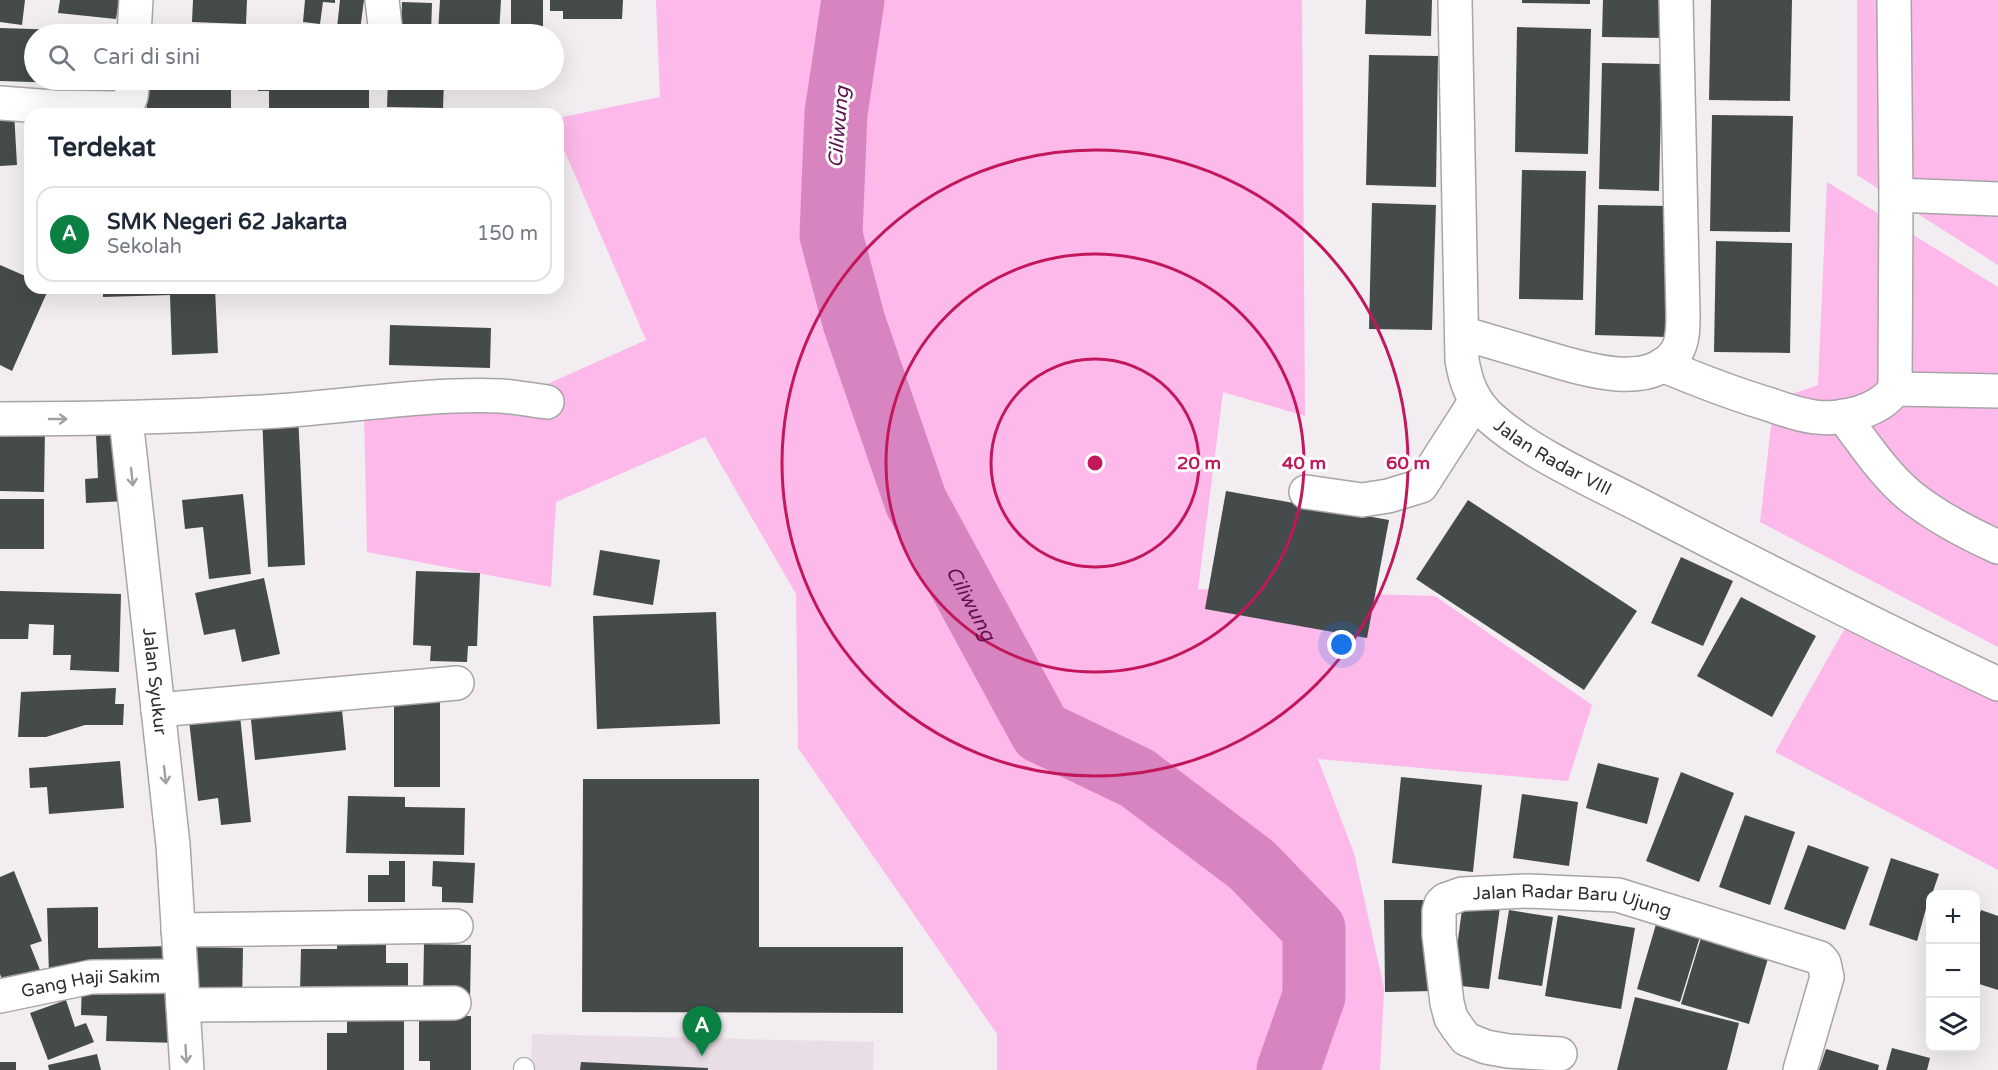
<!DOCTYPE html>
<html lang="id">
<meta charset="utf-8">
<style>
:root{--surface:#fff;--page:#f2f2f3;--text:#1f2937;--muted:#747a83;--line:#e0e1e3;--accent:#0b8043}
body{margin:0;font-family:"Varela Round",sans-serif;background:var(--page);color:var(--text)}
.controls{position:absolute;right:18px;bottom:18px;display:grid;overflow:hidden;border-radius:12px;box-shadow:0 6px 24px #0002}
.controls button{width:54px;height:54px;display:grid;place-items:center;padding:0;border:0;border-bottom:2px solid var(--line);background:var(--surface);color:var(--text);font:30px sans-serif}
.you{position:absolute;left:1342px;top:645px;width:21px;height:21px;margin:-15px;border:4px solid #fff;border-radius:50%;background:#1a73e8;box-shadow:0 0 0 9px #1a73e833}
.badge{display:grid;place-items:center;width:39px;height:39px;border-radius:50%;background:var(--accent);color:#fff;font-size:20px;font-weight:700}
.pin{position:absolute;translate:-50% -50px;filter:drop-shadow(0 2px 3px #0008)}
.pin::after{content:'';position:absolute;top:32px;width:21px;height:18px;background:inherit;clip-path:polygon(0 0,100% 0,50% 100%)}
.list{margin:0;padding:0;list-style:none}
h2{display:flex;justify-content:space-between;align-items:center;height:78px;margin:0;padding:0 24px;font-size:26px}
h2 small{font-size:20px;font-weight:400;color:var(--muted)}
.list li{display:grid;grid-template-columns:39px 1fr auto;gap:18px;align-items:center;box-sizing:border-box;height:96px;margin:0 12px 12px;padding:0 12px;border:2px solid var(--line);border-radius:18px}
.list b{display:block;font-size:22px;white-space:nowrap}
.list p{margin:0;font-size:20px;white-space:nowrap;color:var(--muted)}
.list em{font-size:20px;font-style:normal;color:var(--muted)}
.icon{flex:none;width:33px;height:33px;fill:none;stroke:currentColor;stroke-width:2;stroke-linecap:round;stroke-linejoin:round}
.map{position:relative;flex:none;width:1998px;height:1070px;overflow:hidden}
.search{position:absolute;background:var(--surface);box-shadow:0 6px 24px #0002;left:24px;top:24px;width:540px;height:66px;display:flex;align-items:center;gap:15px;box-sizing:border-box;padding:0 21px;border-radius:33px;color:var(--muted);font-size:22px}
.panel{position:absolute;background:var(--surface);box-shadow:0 6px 24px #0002;left:24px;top:108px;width:540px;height:186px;border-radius:18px}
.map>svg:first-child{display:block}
</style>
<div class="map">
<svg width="1998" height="1070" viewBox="0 0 1998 1070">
<rect width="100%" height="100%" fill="#f2edf0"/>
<!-- built -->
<path fill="#eadee6" d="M 532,1034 L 874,1042 L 873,1070 L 531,1070 Z"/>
<!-- green -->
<g fill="#fcb9e9">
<path d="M 656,0 L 1302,0 L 1305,416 L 1223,392 L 1198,589 L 1435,596 L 1592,705 L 1568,781 L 1318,759 L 1354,853 L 1384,988 L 1380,1070 L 997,1070 L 997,1034 L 798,748 L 796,594 L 705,437 L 556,502 L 551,587 L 367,552 L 364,410 L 500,405 L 646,340 L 558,136 L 558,118 L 660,97 Z"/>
<path d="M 1857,0 L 1998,0 L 1998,265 L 1857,175 Z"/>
<path d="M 1827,182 L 1998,287 L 1998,647 L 1760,522 L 1774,400 L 1818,385 Z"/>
<path d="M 1845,628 L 1998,700 L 1998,870 L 1775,752 Z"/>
</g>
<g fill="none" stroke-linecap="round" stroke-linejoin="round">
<!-- river -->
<path stroke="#d884c1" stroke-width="63" id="s1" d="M 853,0 L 836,113 L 831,235 L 854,322 L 916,502 L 1041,732 L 1137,778 L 1252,865 L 1314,929 L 1314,996 L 1288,1070"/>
</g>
<!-- building -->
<g fill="#454a4b">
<path d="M 0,0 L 25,0 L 22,25 L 0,22 Z"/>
<path d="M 60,0 L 119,0 L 116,19 L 58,13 Z"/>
<path d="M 193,0 L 247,0 L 246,24 L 192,22 Z"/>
<path d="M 305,0 L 335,0 L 335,3 L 323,2 L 320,24 L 303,22 Z"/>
<path d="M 340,0 L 364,0 L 360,30 L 337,28 Z"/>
<path d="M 440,0 L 501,0 L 499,34 L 438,33 Z"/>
<rect x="511" y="0" width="32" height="34"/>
<path d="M 550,0 L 623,0 L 622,19 L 563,19 L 563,11 L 550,11 Z"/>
<path d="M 1366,0 L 1432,0 L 1431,36 L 1365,34 Z"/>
<path d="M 1522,0 L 1590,0 L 1590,4 L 1522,3 Z"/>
<path d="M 1603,0 L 1664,0 L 1663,38 L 1602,37 Z"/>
<path d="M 1711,0 L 1792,0 L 1790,101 L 1709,100 Z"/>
<path d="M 402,2 L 432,3 L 431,34 L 401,34 Z"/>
<path d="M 1517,27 L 1591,29 L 1588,154 L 1515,152 Z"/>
<path d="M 0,28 L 129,32 L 129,34 L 34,34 L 34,80 L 128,80 L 128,85 L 0,81 Z"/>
<path d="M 1369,55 L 1438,56 L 1436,187 L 1366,185 Z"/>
<path d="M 1602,63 L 1662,64 L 1659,191 L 1599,189 Z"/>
<path d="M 146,80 L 231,80 L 231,114 L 147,114 Z"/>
<path d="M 258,80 L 369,80 L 369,114 L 269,114 L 269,91 L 258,91 Z"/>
<path d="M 388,80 L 444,80 L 443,108 L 387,107 Z"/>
<path d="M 14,112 L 17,165 L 0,166 L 0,113 Z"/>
<path d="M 1712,115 L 1793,116 L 1790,232 L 1710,231 Z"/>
<path d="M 1522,170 L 1586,171 L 1583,300 L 1519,299 Z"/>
<path d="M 1372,203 L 1436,205 L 1432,330 L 1369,329 Z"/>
<path d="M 1598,205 L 1670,206 L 1667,337 L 1595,335 Z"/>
<path d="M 1716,241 L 1792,243 L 1790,353 L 1714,352 Z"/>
<path d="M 0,265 L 30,278 L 30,288 L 49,288 L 12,371 L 0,365 Z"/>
<path d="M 103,288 L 215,288 L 218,353 L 172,355 L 170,295 L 103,297 Z"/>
<path d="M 390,325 L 491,328 L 490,368 L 389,365 Z"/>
<path d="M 298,413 L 305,565 L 268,567 L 262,414 Z"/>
<path d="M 0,428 L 45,428 L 44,492 L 0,491 Z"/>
<path d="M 123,433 L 127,501 L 86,503 L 85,479 L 98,478 L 96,435 Z"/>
<path d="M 1226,491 L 1389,520 L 1367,638 L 1205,609 Z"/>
<path d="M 243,494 L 251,574 L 209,579 L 203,527 L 185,529 L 182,500 Z"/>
<rect x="0" y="499" width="44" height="50"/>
<path d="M 1468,500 L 1637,611 L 1584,690 L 1416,579 Z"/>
<path d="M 600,550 L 660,560 L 653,605 L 593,595 Z"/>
<path d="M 1681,557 L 1733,581 L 1703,646 L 1651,623 Z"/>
<path d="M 416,571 L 480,573 L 477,646 L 468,646 L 467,662 L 430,661 L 431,646 L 413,645 Z"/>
<path d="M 264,578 L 280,654 L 242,662 L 235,629 L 204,635 L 195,593 Z"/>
<path d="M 0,591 L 121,594 L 119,672 L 70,670 L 71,655 L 53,655 L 54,625 L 29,624 L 28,639 L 0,639 Z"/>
<path d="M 1741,597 L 1816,636 L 1772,717 L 1697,676 Z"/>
<path d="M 716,612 L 720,724 L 597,729 L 593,616 Z"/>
<path d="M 116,688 L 115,704 L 124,704 L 123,725 L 85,725 L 46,737 L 18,737 L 21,692 Z"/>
<rect x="394" y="698" width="46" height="89"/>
<path d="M 341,700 L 346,750 L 255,760 L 250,710 Z"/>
<path d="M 239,706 L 251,822 L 221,825 L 218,798 L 198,801 L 188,711 Z"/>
<path d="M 120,761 L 124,808 L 49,814 L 47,787 L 30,788 L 29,768 Z"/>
<path d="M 1598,763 L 1659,778 L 1647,824 L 1586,808 Z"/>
<path d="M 1681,772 L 1734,793 L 1699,882 L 1646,861 Z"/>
<path d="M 1401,777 L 1482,785 L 1473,872 L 1392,863 Z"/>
<path d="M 583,779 L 759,779 L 759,947 L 903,947 L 903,1013 L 582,1012 Z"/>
<path d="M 1522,794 L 1578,802 L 1569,866 L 1513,858 Z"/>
<path d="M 348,796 L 405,797 L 405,807 L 465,808 L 464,855 L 346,853 Z"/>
<path d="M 1745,815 L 1795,832 L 1770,905 L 1719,887 Z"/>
<path d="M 1808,845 L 1869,867 L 1845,930 L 1784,909 Z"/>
<path d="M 1891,858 L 1939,874 L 1932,894 L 1930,894 L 1917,941 L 1869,925 Z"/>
<path d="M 389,861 L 405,861 L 405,902 L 368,902 L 368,875 L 389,875 Z"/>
<path d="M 433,861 L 475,863 L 473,903 L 442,902 L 442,887 L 432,886 Z"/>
<path d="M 14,871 L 42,941 L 30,945 L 40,970 L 4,985 L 0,974 L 0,877 Z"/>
<path d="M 1384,900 L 1433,900 L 1434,991 L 1385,992 Z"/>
<path d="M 1463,902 L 1500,907 L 1489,989 L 1452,985 Z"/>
<path d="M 98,907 L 98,948 L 169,946 L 169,972 L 49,975 L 47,908 Z"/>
<path d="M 1509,910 L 1553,917 L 1542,986 L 1498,979 Z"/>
<path d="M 1981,910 L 1998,916 L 1998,990 L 1976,983 L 1976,926 Z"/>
<path d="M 1659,914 L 1703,927 L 1680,1002 L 1637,989 Z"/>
<path d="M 1558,915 L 1635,928 L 1621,1009 L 1545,996 Z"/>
<path d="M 1704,928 L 1771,948 L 1749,1024 L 1681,1004 Z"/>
<path d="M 337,938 L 386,939 L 386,963 L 408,963 L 408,994 L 300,992 L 301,949 L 337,949 Z"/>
<path d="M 424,944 L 471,945 L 470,999 L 423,998 Z"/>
<path d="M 195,947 L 243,948 L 242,1004 L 194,1003 Z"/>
<path d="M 82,979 L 181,982 L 179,1043 L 106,1041 L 107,1016 L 81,1015 Z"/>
<path d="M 1635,997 L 1739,1023 L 1727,1070 L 1617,1070 Z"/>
<path d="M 66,1000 L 75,1027 L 86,1023 L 94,1042 L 48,1060 L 30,1013 Z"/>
<path d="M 404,1008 L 404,1070 L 327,1070 L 327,1033 L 347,1033 L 347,1016 Z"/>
<path d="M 419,1016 L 471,1016 L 471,1070 L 430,1070 L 430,1061 L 419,1061 Z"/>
<path d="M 1892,1048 L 1930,1058 L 1927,1070 L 1886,1070 Z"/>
<path d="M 1826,1049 L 1879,1065 L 1878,1070 L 1819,1070 Z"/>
<path d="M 97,1054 L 101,1070 L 49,1070 L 48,1065 Z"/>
<rect x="0" y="1062" width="16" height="8"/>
<path d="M 581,1062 L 708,1068 L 708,1070 L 580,1070 Z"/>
</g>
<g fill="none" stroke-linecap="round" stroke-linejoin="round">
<defs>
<path id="lane" d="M 524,1070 L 524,1068"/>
<g id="street">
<path d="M 382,0 L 386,34"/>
<path id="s2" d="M 1455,0 L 1462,360 C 1466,384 1473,402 1492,419 C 1534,456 1602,485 1653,512 C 1767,571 1882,629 1998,684"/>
<path d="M 1894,0 L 1896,195 L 1895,389"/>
<path d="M 134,34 L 136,0"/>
<path d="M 0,103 L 53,107 L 122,108 C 133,102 132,91 132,80"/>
<path d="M 1896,195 L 1998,199"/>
<path d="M 1462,333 C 1486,340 1510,347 1533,354 C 1571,365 1650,395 1677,351 C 1683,341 1683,327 1683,315 L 1676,0"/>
<path d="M 1662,365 C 1698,380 1734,394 1771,405 C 1785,410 1800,415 1815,417 C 1842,420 1879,412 1895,389 L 1998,391"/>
<path d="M 1843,416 C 1863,442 1883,473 1909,495 C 1936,517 1967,533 1998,547"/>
<path d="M 0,419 C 93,419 185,417 278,411 C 352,406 427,393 501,396 C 516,397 532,400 547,402"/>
<path id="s3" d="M 126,419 L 173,845 L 187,1070"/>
<path d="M 1306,492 L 1362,500 L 1388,496 L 1421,486 L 1475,402"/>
<path d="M 158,710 L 457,683"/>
<path d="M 178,930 L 456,926"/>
<path id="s4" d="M 0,996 L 91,977 L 181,976"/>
<path d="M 183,1005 L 454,1003"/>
<path id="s5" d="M 1560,1054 L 1508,1051 L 1486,1047 L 1466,1039 L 1457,1027 L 1451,1018 L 1447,1003 L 1439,935 L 1439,911 L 1441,904 L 1445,900 L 1462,894 L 1528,891 L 1618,895 L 1820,958 L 1824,963 L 1827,977 L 1800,1070"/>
</g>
</defs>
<!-- lane casing -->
<use href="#lane" stroke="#a8a4a7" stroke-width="22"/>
<!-- street casing -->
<use href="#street" stroke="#a8a4a7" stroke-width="36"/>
<!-- lane -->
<use href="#lane" stroke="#fff" stroke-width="20"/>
<!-- street -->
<use href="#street" stroke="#fff" stroke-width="33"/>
</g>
<!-- one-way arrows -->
<defs><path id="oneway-shaft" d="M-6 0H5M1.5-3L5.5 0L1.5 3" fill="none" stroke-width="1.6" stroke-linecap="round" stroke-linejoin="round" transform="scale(1.5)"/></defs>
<g stroke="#a1a0a1">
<use href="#oneway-shaft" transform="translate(58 419)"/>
<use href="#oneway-shaft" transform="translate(132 477) rotate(84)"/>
<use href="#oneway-shaft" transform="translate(165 775) rotate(83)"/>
<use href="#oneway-shaft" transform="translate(186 1054) rotate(87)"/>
</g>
<!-- distance rings -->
<g fill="none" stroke="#c2185b" stroke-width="3">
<circle cx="1095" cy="463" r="104"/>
<circle cx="1095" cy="463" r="209"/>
<circle cx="1095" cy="463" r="313"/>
</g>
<g text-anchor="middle" stroke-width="6" stroke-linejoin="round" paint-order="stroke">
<!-- street labels -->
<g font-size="18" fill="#2f2d2e" stroke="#fff">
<text dy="6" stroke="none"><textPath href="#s2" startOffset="500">Jalan Radar VIII</textPath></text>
<text dy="6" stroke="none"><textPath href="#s3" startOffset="264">Jalan Syukur</textPath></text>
<text dy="6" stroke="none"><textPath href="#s5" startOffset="372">Jalan Radar Baru Ujung</textPath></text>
<text dy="6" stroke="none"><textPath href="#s4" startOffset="92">Gang Haji Sakim</textPath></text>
</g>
<!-- water labels -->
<g font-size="20" font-style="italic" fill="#5c114d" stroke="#fff">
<text transform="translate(838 127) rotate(-85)" y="7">Ciliwung</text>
<text dy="7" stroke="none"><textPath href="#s1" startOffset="632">Ciliwung</textPath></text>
</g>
</g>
<circle cx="1095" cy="463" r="9" fill="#c2185b" stroke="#fff" stroke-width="3"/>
<g font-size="18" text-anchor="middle" font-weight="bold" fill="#c2185b" stroke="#fff" stroke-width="6" stroke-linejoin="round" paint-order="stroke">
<text x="1199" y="469">20 m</text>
<text x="1304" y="469">40 m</text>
<text x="1408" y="469">60 m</text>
</g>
</svg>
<div class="controls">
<button>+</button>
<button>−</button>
<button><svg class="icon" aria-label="layers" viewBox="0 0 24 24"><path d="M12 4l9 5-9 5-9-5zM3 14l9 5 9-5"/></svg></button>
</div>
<div class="you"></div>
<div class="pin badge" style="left:702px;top:1056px">A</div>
<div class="search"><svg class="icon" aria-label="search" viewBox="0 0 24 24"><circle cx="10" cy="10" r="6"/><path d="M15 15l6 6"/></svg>Cari di sini</div>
<section class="panel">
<h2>Terdekat<small></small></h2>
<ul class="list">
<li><span class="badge">A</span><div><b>SMK Negeri 62 Jakarta</b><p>Sekolah</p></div><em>150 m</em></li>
</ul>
</section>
</div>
